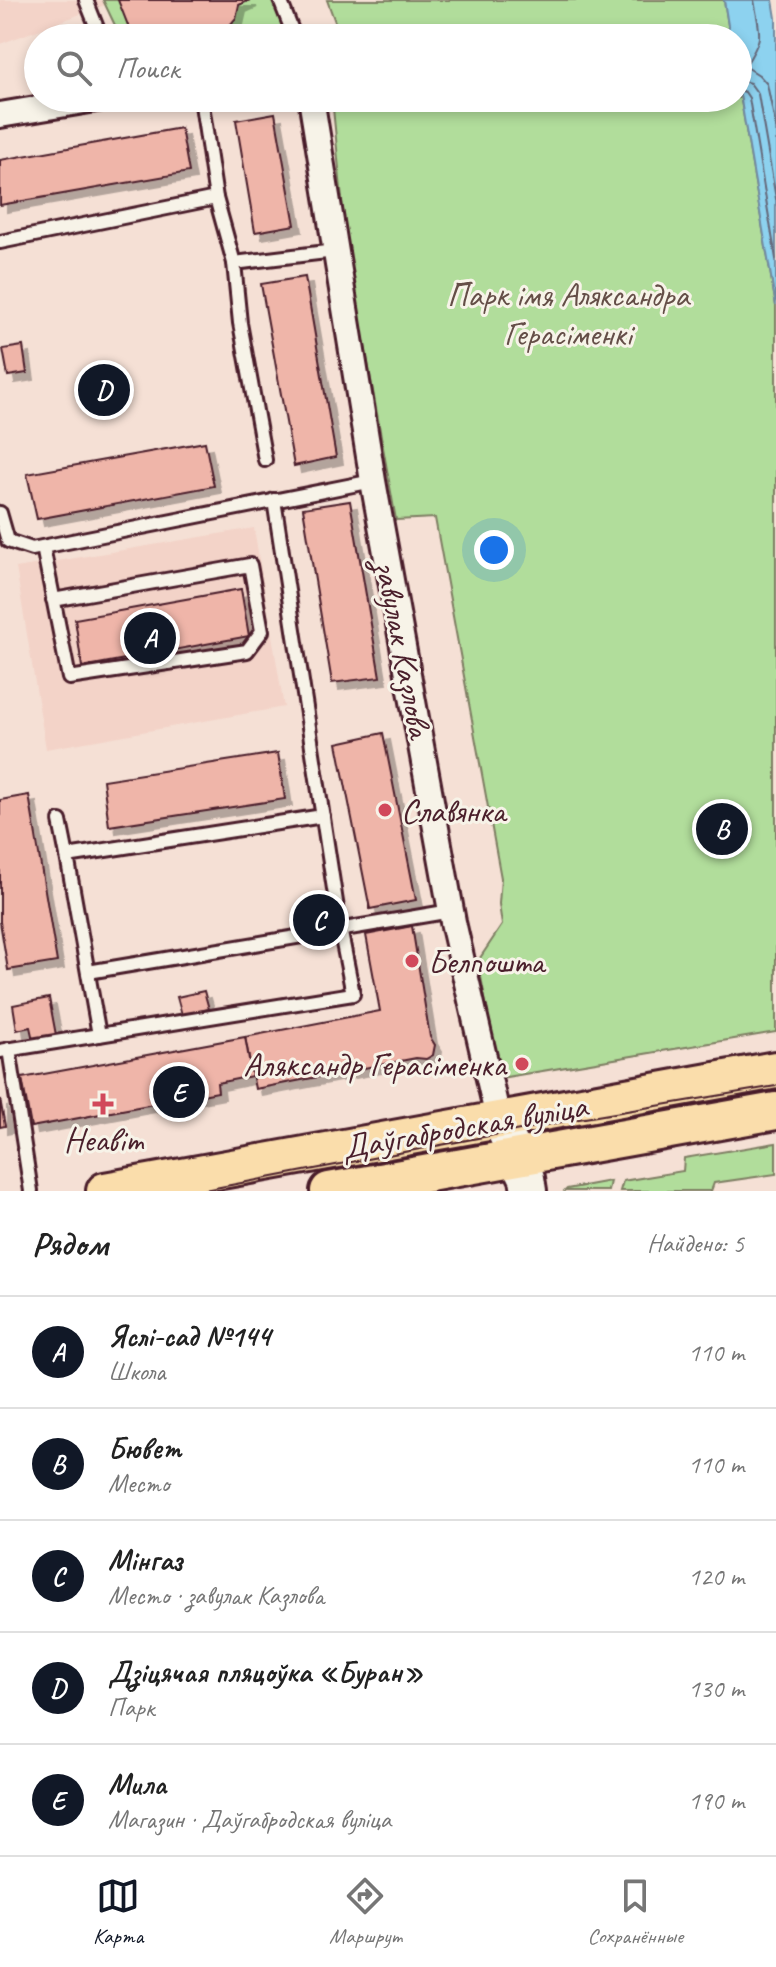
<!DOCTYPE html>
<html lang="ru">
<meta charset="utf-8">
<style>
:root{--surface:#fff;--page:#f2f2f2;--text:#222;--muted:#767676;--line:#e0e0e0;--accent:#111827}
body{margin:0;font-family:Caveat,sans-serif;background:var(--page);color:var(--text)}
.you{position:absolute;left:494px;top:550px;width:28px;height:28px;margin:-20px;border:6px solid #fff;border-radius:50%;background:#1a73e8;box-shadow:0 0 0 12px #1a73e833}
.badge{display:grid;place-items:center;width:52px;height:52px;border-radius:50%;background:var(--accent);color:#fff;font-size:26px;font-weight:700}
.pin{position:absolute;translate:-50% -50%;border:4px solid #fff;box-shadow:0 2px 8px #0006}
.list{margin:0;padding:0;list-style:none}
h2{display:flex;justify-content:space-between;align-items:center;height:104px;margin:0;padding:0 32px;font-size:34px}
h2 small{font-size:26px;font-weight:400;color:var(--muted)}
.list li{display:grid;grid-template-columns:52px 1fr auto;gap:24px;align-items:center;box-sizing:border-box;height:112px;padding:0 32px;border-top:2px solid var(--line)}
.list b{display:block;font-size:30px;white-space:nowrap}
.list p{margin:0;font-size:26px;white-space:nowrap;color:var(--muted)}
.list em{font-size:26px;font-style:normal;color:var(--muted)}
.icon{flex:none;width:44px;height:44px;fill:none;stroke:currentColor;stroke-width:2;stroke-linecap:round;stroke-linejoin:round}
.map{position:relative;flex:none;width:776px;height:1191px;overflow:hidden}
.search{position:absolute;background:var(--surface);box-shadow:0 4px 12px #0003;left:24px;right:24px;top:24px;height:88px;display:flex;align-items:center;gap:20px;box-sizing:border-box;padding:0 28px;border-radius:44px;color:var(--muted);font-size:30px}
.sheet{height:664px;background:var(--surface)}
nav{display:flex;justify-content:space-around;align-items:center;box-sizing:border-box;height:112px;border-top:2px solid var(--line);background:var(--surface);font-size:22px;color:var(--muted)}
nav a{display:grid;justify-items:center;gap:4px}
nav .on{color:var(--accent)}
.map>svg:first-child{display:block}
</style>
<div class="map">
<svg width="776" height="1191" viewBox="0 0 776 1191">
<defs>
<filter id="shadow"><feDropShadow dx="7" dy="7" stdDeviation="0" flood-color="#0004"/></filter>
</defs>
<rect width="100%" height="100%" fill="#f5e0d5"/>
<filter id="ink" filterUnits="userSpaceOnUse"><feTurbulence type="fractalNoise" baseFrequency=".0125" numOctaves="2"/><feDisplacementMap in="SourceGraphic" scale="16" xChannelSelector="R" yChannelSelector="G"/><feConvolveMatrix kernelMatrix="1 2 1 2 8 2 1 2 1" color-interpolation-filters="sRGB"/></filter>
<g filter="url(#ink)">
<!-- built -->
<g fill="#f3d3c8">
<path d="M 0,0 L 103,0 L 105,5 L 0,44 Z"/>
<path d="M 254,528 L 284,707 L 46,749 L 16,568 Z"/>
</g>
<!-- green -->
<g fill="#b1dd9b" stroke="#7e7e63" stroke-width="2">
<path d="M 103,0 L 274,0 L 288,34 L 275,38 L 121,38 Z"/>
<path d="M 327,0 L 724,0 L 730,38 L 322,38 L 338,30 Z"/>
<path d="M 738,83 L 776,306 L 776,1032 L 500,1078 L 478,961 L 502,925 L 499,904 L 501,878 L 435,518 L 396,520 L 346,240 L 332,98 L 738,98 Z"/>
<path d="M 776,1143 L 776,1174 L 714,1183 L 711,1191 L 620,1191 L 623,1181 L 683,1171 L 684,1158 Z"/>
<path d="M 610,1181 L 608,1191 L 565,1191 L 567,1189 Z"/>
</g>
<!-- water -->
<path fill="#8dd2ef" stroke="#728aa1" stroke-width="2" d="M 724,0 L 773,0 L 776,18 L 776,306 L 738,83 L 738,38 L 730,38 Z"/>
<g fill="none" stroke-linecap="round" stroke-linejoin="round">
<!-- shore -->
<g stroke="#656779" stroke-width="2">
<path d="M 754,0 C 760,36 765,35 745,66 L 759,75 L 767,84 L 776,128"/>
<path d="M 738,80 L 750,83 L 758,94 L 776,199"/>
<path d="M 738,90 L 745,92 L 749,98 L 776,259"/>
</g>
</g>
<!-- building -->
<g fill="#efb5a9" stroke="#4a1f2b" stroke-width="2" filter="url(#shadow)">
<path d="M 118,0 L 250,0 L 239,5 L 236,18 L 219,38 L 133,38 Z"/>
<path d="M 275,113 L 295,225 L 255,232 L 236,120 Z"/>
<path d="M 181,128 L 189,172 L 0,205 L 0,160 Z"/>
<path d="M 305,277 L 336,457 L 294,466 L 261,284 Z"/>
<path d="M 23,346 L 27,373 L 8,376 L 3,349 Z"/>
<path d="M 205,442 L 214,486 L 37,519 L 27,474 Z"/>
<path d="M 350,501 L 380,677 L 332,683 L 303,508 Z"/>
<path d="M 241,589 L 249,636 L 82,667 L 75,619 Z"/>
<path d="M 383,733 L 416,900 L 370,909 L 337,743 Z"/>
<path d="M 278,753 L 285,799 L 109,826 L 103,780 Z"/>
<path d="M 29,795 L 57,962 L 8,970 L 0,922 L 0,800 Z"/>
<path d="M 327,905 L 329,918 L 311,921 L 309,909 Z"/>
<path d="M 412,926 L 430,1037 L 435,1045 L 433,1055 L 426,1059 L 416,1058 L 255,1089 L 245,1037 L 380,1011 L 366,935 Z"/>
<path d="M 204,991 L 209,1009 L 182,1015 L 177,997 Z"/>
<path d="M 49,998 L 56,1035 L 33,1040 L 30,1027 L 17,1030 L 13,1005 Z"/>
<path d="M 245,1037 L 252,1076 L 217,1083 L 218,1092 L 31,1127 L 22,1078 Z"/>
<path d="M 0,1099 L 5,1126 L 0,1127 Z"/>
</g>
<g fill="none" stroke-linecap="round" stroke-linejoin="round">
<defs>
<g id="service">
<path d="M 86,0 L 101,38"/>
<path d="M 280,0 L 295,38"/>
<path d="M 216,198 L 234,263 L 240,323 L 265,460"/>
<path d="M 0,242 L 216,198 L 201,98"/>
<path d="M 234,263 L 335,251"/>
<path d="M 0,513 L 8,541 L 32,549 L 373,481"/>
<path d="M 43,547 L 69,678 L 247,651 L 262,631 L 250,565 L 53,600"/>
<path d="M 60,821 L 67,856"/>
<path d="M 88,972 L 451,911"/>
<path d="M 99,1035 L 67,856 L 323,816"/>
<path d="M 9,1049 L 31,1191"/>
<path d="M 0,1051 L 353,994 L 340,928 L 274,500"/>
</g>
<g id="minor">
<path d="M 311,98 L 373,481 L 453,922 L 498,1118"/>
<path d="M 0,115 L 102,98"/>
</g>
<path id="secondary" d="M 498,1118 L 527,1178 L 529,1191"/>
<g id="primary">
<path d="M 105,1191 L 776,1070"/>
<path d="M 329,1191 L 776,1111"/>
</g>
</defs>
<!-- service casing -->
<use href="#service" stroke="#4a1f2b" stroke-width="18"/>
<!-- minor casing -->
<use href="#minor" stroke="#4a1f2b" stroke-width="30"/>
<!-- secondary casing -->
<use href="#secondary" stroke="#4a1f2b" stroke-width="40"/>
<!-- primary casing -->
<use href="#primary" stroke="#4a1f2b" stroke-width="42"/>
<!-- service -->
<use href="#service" stroke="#f7f3e8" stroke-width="12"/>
<!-- minor -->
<use href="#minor" stroke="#f7f3e8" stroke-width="24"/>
<!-- secondary -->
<use href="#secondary" stroke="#f7f3e8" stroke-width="34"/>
<!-- primary -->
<use href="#primary" stroke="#faddab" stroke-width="36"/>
<!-- tram -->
<path stroke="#4a1f2b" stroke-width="2" d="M 199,1191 L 567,1121 L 776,1086"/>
</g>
</g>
<!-- markers -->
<g fill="#d1495b" stroke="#f7f3e8" stroke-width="3">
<circle cx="385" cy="810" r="8"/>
<circle cx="412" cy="961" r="8"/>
<circle cx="522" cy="1064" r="8"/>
<path d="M99 1092h8v8h8v8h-8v8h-8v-8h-8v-8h8z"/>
</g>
<g text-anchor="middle" stroke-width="6" stroke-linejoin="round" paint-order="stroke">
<!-- park labels -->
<g font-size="34" fill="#644e47" stroke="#f7f3e8">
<text x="568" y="306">Парк імя Аляксандра<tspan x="568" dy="39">Герасіменкі</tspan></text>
</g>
<!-- street labels -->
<g font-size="34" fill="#4a1f2b" stroke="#f7f3e8">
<text transform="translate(404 649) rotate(79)" y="12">завулак Казлова</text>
<text transform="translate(464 1126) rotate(-10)" y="12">Даўгабродская вуліца</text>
</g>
<!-- poi labels -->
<g font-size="34" fill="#4a1f2b" stroke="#f7f3e8" text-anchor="start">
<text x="401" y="822">Славянка</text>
<text x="428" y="973">Белпошта</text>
<text x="506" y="1076" text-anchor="end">Аляксандр Герасіменка</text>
<text x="103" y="1151" text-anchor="middle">Неавіт</text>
</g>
</g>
</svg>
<div class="you"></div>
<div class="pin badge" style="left:150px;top:638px">A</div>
<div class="pin badge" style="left:722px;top:829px">B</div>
<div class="pin badge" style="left:319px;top:920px">C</div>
<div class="pin badge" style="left:104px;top:390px">D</div>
<div class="pin badge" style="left:179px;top:1092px">E</div>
<div class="search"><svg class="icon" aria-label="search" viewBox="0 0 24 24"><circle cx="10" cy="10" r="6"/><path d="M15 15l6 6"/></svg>Поиск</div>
</div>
<section class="sheet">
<h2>Рядом<small>Найдено: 5</small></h2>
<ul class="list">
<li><span class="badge">A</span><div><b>Яслі-сад №144</b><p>Школа</p></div><em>110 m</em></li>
<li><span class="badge">B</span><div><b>Бювет</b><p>Место</p></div><em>110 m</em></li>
<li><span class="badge">C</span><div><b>Мінгаз</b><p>Место · завулак Казлова</p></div><em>120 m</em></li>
<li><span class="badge">D</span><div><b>Дзіцячая пляцоўка «Буран»</b><p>Парк</p></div><em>130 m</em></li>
<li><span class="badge">E</span><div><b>Мила</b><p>Магазин · Даўгабродская вуліца</p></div><em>190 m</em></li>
</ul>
</section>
<nav>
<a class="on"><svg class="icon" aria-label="map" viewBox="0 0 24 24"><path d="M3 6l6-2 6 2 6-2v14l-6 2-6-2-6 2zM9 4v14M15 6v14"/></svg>Карта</a>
<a><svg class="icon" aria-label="directions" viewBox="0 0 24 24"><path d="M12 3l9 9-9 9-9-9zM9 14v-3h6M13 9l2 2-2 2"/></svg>Маршрут</a>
<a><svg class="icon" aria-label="saved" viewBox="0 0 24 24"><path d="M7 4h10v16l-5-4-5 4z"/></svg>Сохранённые</a>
</nav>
